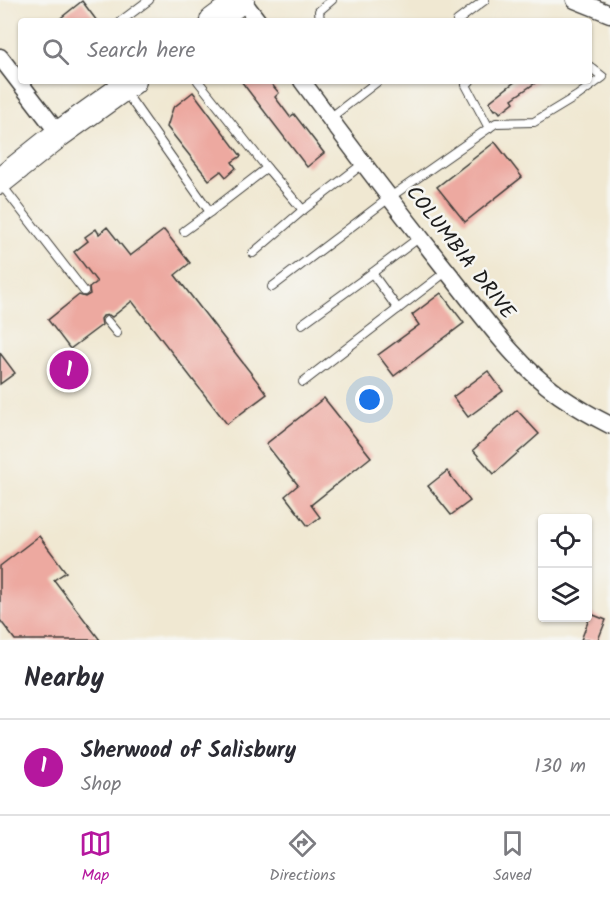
<!DOCTYPE html>
<style>
:root{--surface:#fff;--page:#f2f2f3;--text:#2b2b33;--muted:#7c7c81;--line:#e1e1e2;--accent:#b5179e}
body{margin:0;font-family:Kalam,sans-serif;background:var(--page);color:var(--text)}
.controls{position:absolute;right:18px;bottom:18px;display:grid;overflow:hidden;border-radius:6px;box-shadow:0 2px 4px #0004}
.controls button{width:54px;height:54px;display:grid;place-items:center;padding:0;border:0;border-bottom:2px solid var(--line);background:var(--surface);color:var(--text);font:30px sans-serif}
.you{position:absolute;left:370px;top:400px;width:21px;height:21px;margin:-15px;border:4px solid #fff;border-radius:50%;background:#1a73e8;box-shadow:0 0 0 9px #1a73e833}
.badge{display:grid;place-items:center;width:39px;height:39px;border-radius:50%;background:var(--accent);color:#fff;font-size:20px;font-weight:700}
.pin{position:absolute;translate:-50% -50%;border:3px solid #fff;box-shadow:0 2px 6px #0006}
.list{margin:0;padding:0;list-style:none}
h2{display:flex;justify-content:space-between;align-items:center;height:78px;margin:0;padding:0 24px;font-size:26px}
h2 small{font-size:20px;font-weight:400;color:var(--muted)}
.list li{display:grid;grid-template-columns:39px 1fr auto;gap:18px;align-items:center;box-sizing:border-box;height:96px;padding:0 24px;border-top:2px solid var(--line)}
.list b{display:block;font-size:22px;white-space:nowrap}
.list p{margin:0;font-size:20px;white-space:nowrap;color:var(--muted)}
.list em{font-size:20px;font-style:normal;color:var(--muted)}
.icon{flex:none;width:33px;height:33px;fill:none;stroke:currentColor;stroke-width:2;stroke-linecap:round;stroke-linejoin:round}
.map{position:relative;flex:none;width:610px;height:640px;overflow:hidden}
.search{position:absolute;background:var(--surface);box-shadow:0 2px 4px #0004;left:18px;right:18px;top:18px;height:66px;display:flex;align-items:center;gap:15px;box-sizing:border-box;padding:0 21px;border-radius:6px;color:var(--muted);font-size:22px}
.sheet{height:174px;background:var(--surface)}
nav{display:flex;justify-content:space-around;align-items:center;box-sizing:border-box;height:84px;border-top:2px solid var(--line);background:var(--surface);font-size:16px;color:var(--muted)}
nav a{display:grid;justify-items:center;gap:3px}
nav .on{color:var(--accent)}
.map>svg:first-child{display:block}
</style>
<div class="map">
<svg width="610" height="640" viewBox="0 0 610 640">
<rect width="100%" height="100%" fill="#f6f6f2"/>
<filter id="ink" filterUnits="userSpaceOnUse"><feTurbulence type="fractalNoise" baseFrequency=".0167" numOctaves="2"/><feDisplacementMap in="SourceGraphic" scale="12" xChannelSelector="R" yChannelSelector="G"/><feConvolveMatrix kernelMatrix="1 2 1 2 8 2 1 2 1" color-interpolation-filters="sRGB"/></filter>
<filter id="wash" filterUnits="userSpaceOnUse"><feTurbulence type="fractalNoise" baseFrequency=".008" numOctaves="4" result="noise"/><feDisplacementMap in="SourceGraphic" scale="24" xChannelSelector="R" yChannelSelector="G"/><feGaussianBlur stdDeviation="1.35" result="paint"/><feColorMatrix in="noise" values="0 0 0 0 0 0 0 0 0 0 0 0 0 0 0 0 0 1.4 0 .05"/><feComposite in="paint" operator="in"/></filter>
<g filter="url(#wash)">
<rect width="100%" height="100%" fill="#f0e8d2"/>
<g id="blocks">
<!-- building -->
<g fill="#eda9a0">
<path d="M 82,1 L 97,21 L 57,21 Z"/>
<path d="M 241,81 L 269,81 L 279,93 L 275,97 L 290,117 L 294,114 L 324,153 L 307,167 Z"/>
<path d="M 516,81 L 538,81 L 512,99 L 514,102 L 500,113 L 497,109 L 495,110 L 489,102 Z"/>
<path d="M 193,92 L 241,156 L 232,162 L 236,168 L 226,177 L 221,171 L 209,180 L 167,127 L 173,108 Z"/>
<path d="M 495,142 L 522,177 L 465,222 L 437,187 Z"/>
<path d="M 107,227 L 130,256 L 164,230 L 190,263 L 175,275 L 267,394 L 227,424 L 132,301 L 112,317 L 109,315 L 103,316 L 101,319 L 102,325 L 70,349 L 48,320 L 79,295 L 85,297 L 90,294 L 89,288 L 97,282 L 74,252 L 88,241 L 85,237 L 96,229 L 99,234 Z"/>
<path d="M 441,293 L 464,323 L 394,376 L 378,355 L 419,325 L 412,315 Z"/>
<path d="M 0,353 L 15,373 L 0,384 Z"/>
<path d="M 488,371 L 503,391 L 468,417 L 453,397 Z"/>
<path d="M 324,398 L 371,457 L 311,505 L 320,517 L 308,526 L 285,496 L 298,485 L 266,444 Z"/>
<path d="M 517,410 L 539,434 L 494,474 L 473,450 Z"/>
<path d="M 447,471 L 470,501 L 451,515 L 428,486 Z"/>
<path d="M 39,536 L 66,572 L 54,580 L 100,640 L 15,640 L 0,620 L 0,566 Z"/>
<path d="M 591,614 L 606,620 L 598,640 L 581,640 Z"/>
</g>
</g>
</g>
<g filter="url(#ink)">
<use href="#blocks" fill-opacity="0" stroke="#3c3b37" stroke-width="1.5"/>
<g fill="none" stroke-linecap="round" stroke-linejoin="round">
<defs>
<g id="service">
<path d="M 121,21 L 149,0"/>
<path d="M 320,21 L 319,11 L 332,0"/>
<path d="M 457,21 L 485,0"/>
<path d="M 198,81 L 267,168 L 303,210 L 364,163"/>
<path d="M 470,81 L 466,85 L 489,128"/>
<path d="M 124,90 L 210,212 L 267,168"/>
<path d="M 330,118 L 378,81"/>
<path d="M 0,183 L 84,291"/>
<path d="M 184,231 L 210,212"/>
<path d="M 253,253 L 303,210"/>
<path d="M 372,273 L 398,309"/>
<path d="M 272,287 L 389,198 L 496,123 L 534,122 L 577,96 L 603,77 L 589,66"/>
<path d="M 107,321 L 117,333"/>
<path d="M 302,324 L 372,273 L 420,237"/>
<path d="M 303,382 L 447,271"/>
</g>
<g id="minor">
<path d="M 242,0 L 258,21"/>
<path d="M 575,0 L 610,14"/>
<path d="M 0,57 L 59,134"/>
<path d="M 302,81 C 349,145 397,208 446,270 C 480,312 514,363 559,395 C 575,406 592,416 610,425"/>
</g>
<g id="primary">
<path d="M 213,21 L 241,0"/>
<path d="M 0,181 L 59,134 L 133,81"/>
</g>
</defs>
<!-- service casing -->
<use href="#service" stroke="#3c3b37" stroke-width="10"/>
<!-- minor casing -->
<use href="#minor" stroke="#3c3b37" stroke-width="19"/>
<!-- primary casing -->
<use href="#primary" stroke="#3c3b37" stroke-width="28"/>
<!-- service -->
<use href="#service" stroke="#fff" stroke-width="8"/>
<!-- minor -->
<use href="#minor" stroke="#fff" stroke-width="16"/>
<!-- primary -->
<use href="#primary" stroke="#fff" stroke-width="26"/>
</g>
</g>
<g text-anchor="middle" stroke-width="5" stroke-linejoin="round" paint-order="stroke">
<!-- street labels -->
<g font-size="21" fill="#1c1c1c" stroke="#f6f6f2">
<text transform="translate(461 252) rotate(52)" y="7">COLUMBIA DRIVE</text>
</g>
</g>
</svg>
<div class="controls">
<button><svg class="icon" aria-label="locate" viewBox="0 0 24 24"><circle cx="12" cy="12" r="6"/><path d="M12 2v4M12 18v4M2 12h4M18 12h4"/></svg></button>
<button><svg class="icon" aria-label="layers" viewBox="0 0 24 24"><path d="M12 4l9 5-9 5-9-5zM3 14l9 5 9-5"/></svg></button>
</div>
<div class="you"></div>
<div class="pin badge" style="left:69px;top:370px">1</div>
<div class="search"><svg class="icon" aria-label="search" viewBox="0 0 24 24"><circle cx="10" cy="10" r="6"/><path d="M15 15l6 6"/></svg>Search here</div>
</div>
<section class="sheet">
<h2>Nearby<small></small></h2>
<ul class="list">
<li><span class="badge">1</span><div><b>Sherwood of Salisbury</b><p>Shop</p></div><em>130 m</em></li>
</ul>
</section>
<nav>
<a class="on"><svg class="icon" aria-label="map" viewBox="0 0 24 24"><path d="M3 6l6-2 6 2 6-2v14l-6 2-6-2-6 2zM9 4v14M15 6v14"/></svg>Map</a>
<a><svg class="icon" aria-label="directions" viewBox="0 0 24 24"><path d="M12 3l9 9-9 9-9-9zM9 14v-3h6M13 9l2 2-2 2"/></svg>Directions</a>
<a><svg class="icon" aria-label="saved" viewBox="0 0 24 24"><path d="M7 4h10v16l-5-4-5 4z"/></svg>Saved</a>
</nav>
